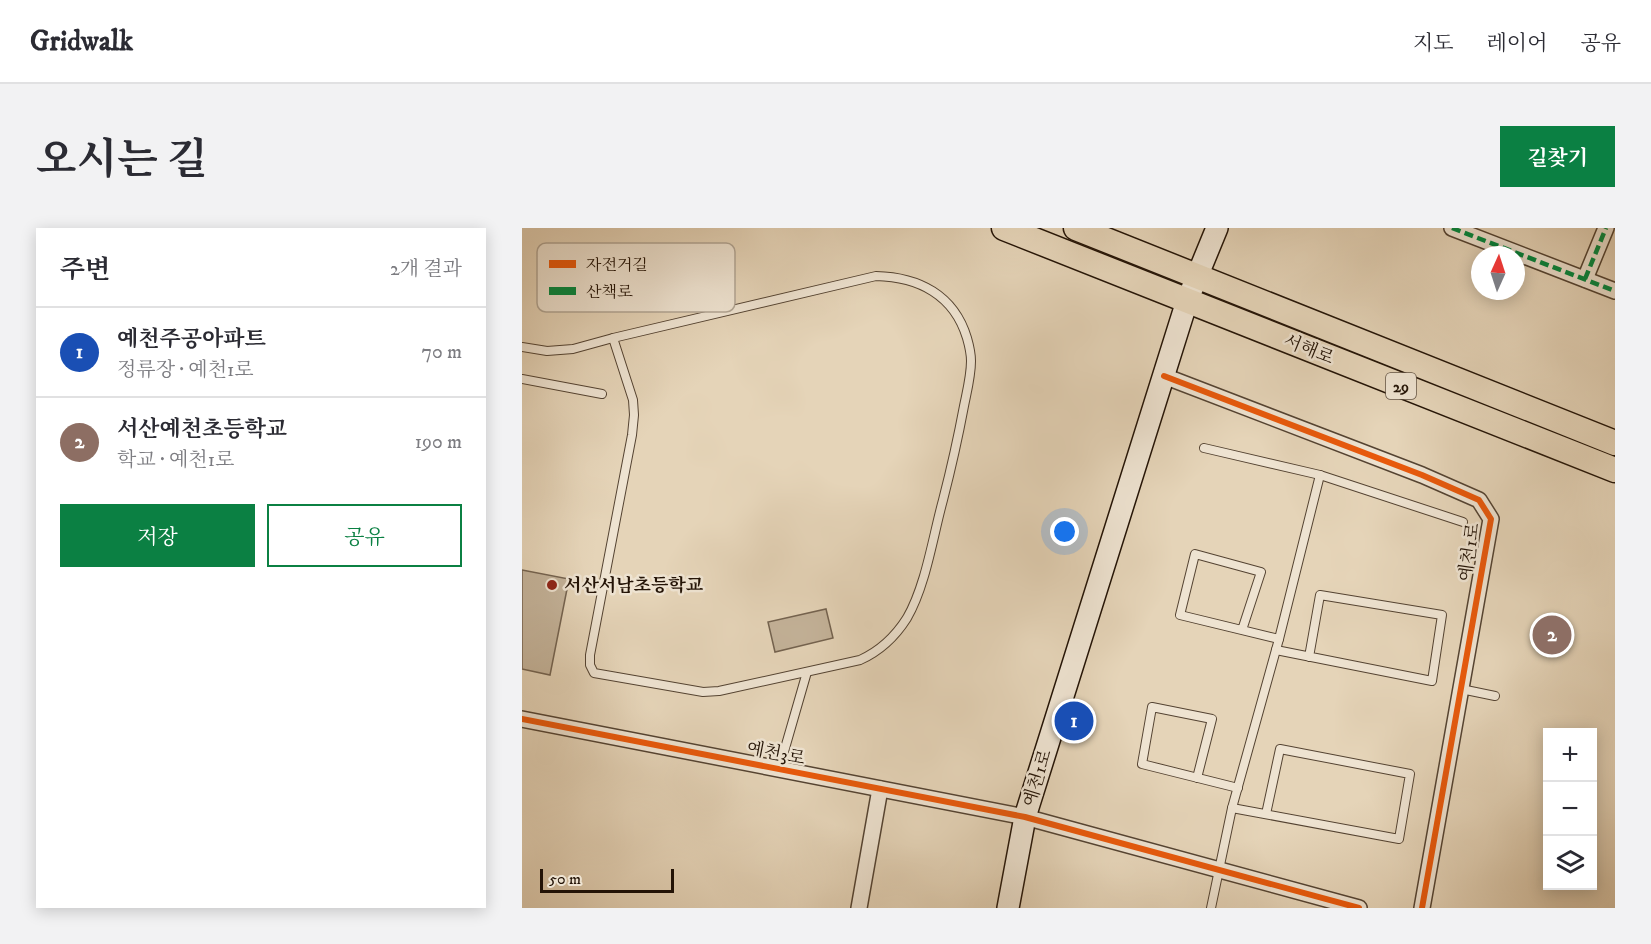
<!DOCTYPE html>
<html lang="ko">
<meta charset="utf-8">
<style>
:root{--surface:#fff;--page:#f2f2f3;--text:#2b2b33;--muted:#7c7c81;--line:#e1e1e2;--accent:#0b8043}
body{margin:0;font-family:"IM FELL DW Pica","Noto Serif KR",serif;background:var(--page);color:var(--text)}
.controls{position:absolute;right:18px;bottom:18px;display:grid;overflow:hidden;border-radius:0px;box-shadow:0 3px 15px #0003}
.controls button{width:54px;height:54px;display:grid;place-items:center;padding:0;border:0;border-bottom:2px solid var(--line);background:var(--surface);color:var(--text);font:30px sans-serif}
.compass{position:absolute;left:949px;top:18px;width:54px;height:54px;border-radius:50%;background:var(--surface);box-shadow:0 3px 15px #0003;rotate:3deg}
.scale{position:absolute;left:18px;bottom:15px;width:134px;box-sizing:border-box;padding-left:6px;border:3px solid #231306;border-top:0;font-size:16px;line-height:21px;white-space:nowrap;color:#231306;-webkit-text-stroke:4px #eee3d1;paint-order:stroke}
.you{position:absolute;left:543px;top:304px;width:21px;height:21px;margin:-15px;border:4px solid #fff;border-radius:50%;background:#1a73e8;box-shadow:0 0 0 9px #1a73e833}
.badge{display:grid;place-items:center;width:39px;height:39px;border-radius:50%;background:var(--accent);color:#fff;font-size:20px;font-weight:700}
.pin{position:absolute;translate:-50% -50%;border:3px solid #fff;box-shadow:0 2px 6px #0006}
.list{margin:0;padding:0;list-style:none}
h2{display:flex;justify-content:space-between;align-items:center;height:78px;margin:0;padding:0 24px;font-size:26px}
h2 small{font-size:20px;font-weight:400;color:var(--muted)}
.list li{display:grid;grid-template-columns:39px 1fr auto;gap:18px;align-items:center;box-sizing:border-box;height:90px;padding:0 24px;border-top:2px solid var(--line)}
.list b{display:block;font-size:22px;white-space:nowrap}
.list p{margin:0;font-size:20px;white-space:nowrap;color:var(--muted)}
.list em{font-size:20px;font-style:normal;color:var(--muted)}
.actions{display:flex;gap:12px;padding:18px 24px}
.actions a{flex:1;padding:14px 0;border:2px solid var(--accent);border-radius:0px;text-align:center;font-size:21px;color:var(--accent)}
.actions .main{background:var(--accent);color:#fff}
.icon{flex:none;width:33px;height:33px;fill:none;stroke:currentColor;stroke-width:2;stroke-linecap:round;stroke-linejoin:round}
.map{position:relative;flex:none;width:1093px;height:680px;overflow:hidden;border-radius:0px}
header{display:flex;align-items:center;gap:36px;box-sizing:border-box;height:84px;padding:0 30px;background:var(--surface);border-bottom:2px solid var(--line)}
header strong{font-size:28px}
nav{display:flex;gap:33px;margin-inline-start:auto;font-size:21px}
.intro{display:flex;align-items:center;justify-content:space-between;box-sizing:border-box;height:144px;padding:0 36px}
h1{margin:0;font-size:42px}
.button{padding:15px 27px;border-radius:0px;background:var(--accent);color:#fff;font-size:21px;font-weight:700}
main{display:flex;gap:36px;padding:0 36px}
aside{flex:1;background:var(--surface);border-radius:0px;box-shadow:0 3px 15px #0003}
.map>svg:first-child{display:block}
</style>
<header>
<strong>Gridwalk</strong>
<nav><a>지도</a><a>레이어</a><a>공유</a></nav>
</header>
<div class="intro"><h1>오시는 길</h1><a class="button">길찾기</a></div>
<main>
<aside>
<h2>주변<small>2개 결과</small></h2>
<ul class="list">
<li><span class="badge" style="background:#1a4fb4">1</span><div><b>예천주공아파트</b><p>정류장 · 예천1로</p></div><em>70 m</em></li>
<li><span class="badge" style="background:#8d6e63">2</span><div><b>서산예천초등학교</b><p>학교 · 예천1로</p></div><em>190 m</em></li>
</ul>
<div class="actions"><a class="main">저장</a><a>공유</a></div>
</aside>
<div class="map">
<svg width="1093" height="680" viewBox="0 0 1093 680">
<rect width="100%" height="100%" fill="#e5d4b8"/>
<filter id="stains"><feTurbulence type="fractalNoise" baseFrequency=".00333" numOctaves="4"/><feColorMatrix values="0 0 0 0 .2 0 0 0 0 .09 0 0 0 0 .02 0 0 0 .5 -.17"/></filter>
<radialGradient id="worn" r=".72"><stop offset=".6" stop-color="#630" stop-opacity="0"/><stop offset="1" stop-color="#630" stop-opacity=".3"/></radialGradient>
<!-- green -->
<g fill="#c4b39a" stroke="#746350" stroke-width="1.5">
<path d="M 0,342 L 47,351 L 28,447 L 0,441 Z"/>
<path d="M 304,381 L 311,410 L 253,424 L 246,394 Z"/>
</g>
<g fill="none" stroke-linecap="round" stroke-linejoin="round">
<defs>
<g id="lane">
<path d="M 354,48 C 397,49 432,67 445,110 C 447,117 449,125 449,133 C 449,148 445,163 442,178 C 436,210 429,241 421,272 C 411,308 404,357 385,390 C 373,409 358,423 338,432 L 197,463 L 181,464 L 72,445 L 68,437 L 68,427 L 110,207 L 112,187 L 111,172 L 91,110 Z"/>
<path d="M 0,119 L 25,123 L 51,121 L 91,110"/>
<path d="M 0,151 L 80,166"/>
<path d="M 682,220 L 798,247 L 941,294"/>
<path d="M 720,402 L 739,344 L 673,326 L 658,387 L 757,411"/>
<path d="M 754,422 L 910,453 L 920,387 L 798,367 L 787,429"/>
<path d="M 939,461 L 973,468"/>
<path d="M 257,541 L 285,444"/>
<path d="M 675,550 L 690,491 L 630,479 L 620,536 L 716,560"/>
<path d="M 710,580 L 877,611 L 888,546 L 758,521 L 744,586"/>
<path d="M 689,680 L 710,580 L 757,411 L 798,247"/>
</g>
<g id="street">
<path d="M 930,0 L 1093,63"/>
<path d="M 1063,51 L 1084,0"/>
<path d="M 642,148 L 900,247 L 957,272 L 969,291 L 900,680"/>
<path d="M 0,491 L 503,589 L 837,680"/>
<path d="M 337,680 L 358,561"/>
</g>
<path id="secondary" d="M 486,680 L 503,589 L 665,73 L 695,0"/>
<g id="primary">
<path d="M 482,0 L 1093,242"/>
<path d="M 554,0 L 1093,215"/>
</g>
</defs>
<!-- lane casing -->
<use href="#lane" stroke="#544332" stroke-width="10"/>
<!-- street casing -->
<use href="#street" stroke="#544332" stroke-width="18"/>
<!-- secondary casing -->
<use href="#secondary" stroke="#231306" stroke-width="24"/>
<!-- primary casing -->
<use href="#primary" stroke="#231306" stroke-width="27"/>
<!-- lane -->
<use href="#lane" stroke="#eee3d1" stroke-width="8"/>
<!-- street -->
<use href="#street" stroke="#eee3d1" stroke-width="15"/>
<!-- secondary -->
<use href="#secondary" stroke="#eee3d1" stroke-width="21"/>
<!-- primary -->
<use href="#primary" stroke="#e5d4b8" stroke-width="24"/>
<!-- quiet -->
<g stroke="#00873e" stroke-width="4.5" stroke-dasharray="9 4.5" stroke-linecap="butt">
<path d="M 930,0 L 1093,63"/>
<path d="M 1063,51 L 1084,0"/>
</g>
<defs>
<g id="cycleway">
<path d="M 642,148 L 900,247 L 957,272 L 969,291 L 900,680"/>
<path d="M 0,491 L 503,589 L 837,680"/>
</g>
</defs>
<!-- cycleway casing -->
<use href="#cycleway" stroke="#eee3d1" stroke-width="10"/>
<!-- cycleway -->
<use href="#cycleway" stroke="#e8590c" stroke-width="6"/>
</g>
<!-- markers -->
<circle fill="#8f2418" stroke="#eee3d1" stroke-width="2" cx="30" cy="357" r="6"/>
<g text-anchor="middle" stroke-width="5" stroke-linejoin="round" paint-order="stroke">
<!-- shield labels -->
<rect fill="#eee3d1" stroke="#605143" stroke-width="1.5" x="864" y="145" width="30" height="26" rx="4.5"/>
<g font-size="16" font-weight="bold" fill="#231306">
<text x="879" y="164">29</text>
</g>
<!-- street labels -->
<g font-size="18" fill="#231306" stroke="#eee3d1">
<text transform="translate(787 121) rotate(22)" y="6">서해로</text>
<text transform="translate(947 324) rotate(-82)" y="6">예천1로</text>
<text transform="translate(254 525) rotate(11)" y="6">예천3로</text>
<text transform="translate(515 550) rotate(-73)" y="6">예천1로</text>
</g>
<!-- poi labels -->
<g font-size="18" font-weight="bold" fill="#231306" stroke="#eee3d1" text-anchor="start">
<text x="42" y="363">서산서남초등학교</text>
</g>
</g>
<!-- legend -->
<rect x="15" y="15" width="198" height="69" rx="9" fill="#eee3d1" stroke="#b1a594" stroke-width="1.5"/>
<rect x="27" y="32" width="27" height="8" fill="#e8590c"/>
<rect x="27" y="59" width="27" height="8" fill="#00873e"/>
<g font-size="16" fill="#231306">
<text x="64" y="42">자전거길</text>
<text x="64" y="69">산책로</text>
</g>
<rect width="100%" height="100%" filter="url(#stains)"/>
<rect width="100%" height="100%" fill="url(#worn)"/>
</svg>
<div class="controls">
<button>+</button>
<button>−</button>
<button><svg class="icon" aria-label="layers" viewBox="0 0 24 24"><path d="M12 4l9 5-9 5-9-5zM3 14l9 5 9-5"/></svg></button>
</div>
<svg class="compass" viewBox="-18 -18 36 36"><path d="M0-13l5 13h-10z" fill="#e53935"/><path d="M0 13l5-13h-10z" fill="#7c7c81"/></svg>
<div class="scale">50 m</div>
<div class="you"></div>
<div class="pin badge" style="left:552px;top:493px;background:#1a4fb4">1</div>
<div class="pin badge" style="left:1030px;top:407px;background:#8d6e63">2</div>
</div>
</main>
